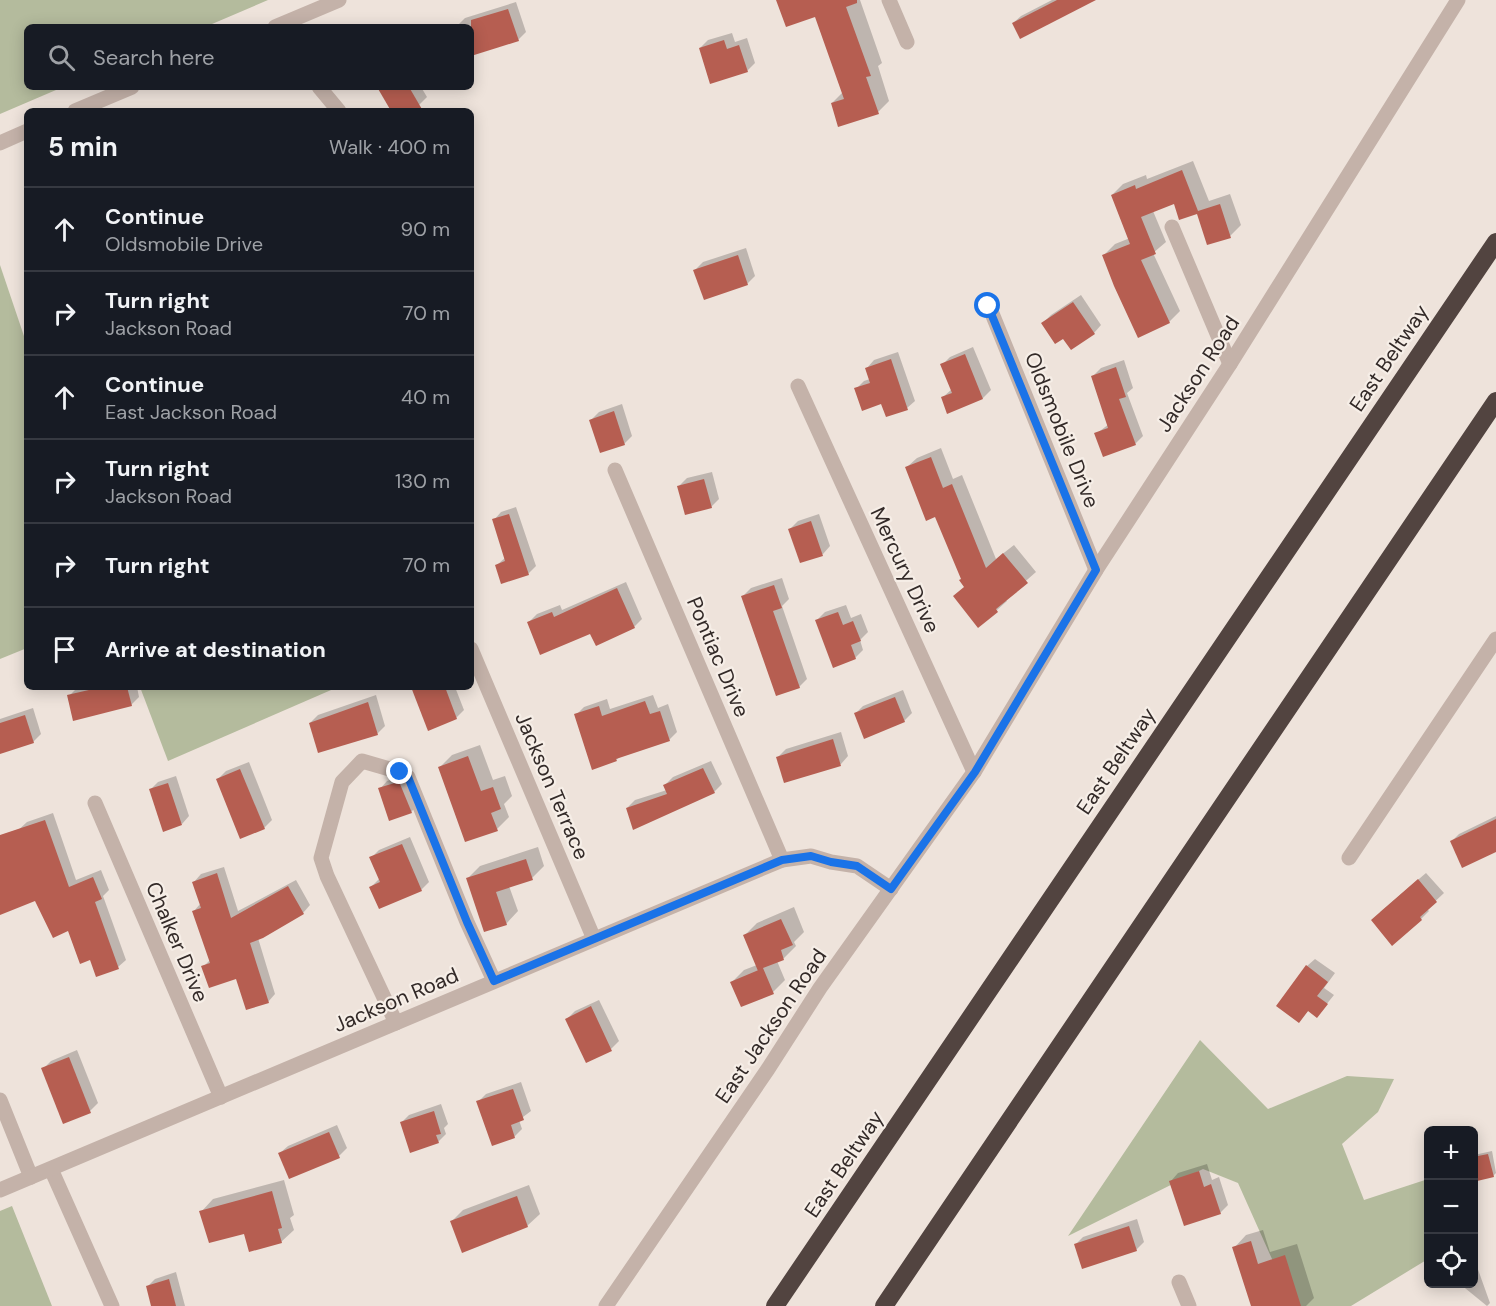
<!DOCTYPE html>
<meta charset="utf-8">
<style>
:root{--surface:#171b24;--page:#242831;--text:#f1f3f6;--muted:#9ea1a6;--line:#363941}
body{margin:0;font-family:"DM Sans",sans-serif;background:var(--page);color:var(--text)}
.controls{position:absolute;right:18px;bottom:18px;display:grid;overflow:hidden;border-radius:9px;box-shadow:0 3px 15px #0003}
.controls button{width:54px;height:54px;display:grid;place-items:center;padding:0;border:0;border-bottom:2px solid var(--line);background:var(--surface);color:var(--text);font:30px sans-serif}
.stop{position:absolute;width:18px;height:18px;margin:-14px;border:4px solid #1a73e8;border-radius:50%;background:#fff}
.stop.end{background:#1a73e8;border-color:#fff;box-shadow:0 2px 6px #0008}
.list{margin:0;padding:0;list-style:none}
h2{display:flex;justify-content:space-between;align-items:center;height:78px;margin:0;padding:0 24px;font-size:26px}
h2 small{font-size:20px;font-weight:400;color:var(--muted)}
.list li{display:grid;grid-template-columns:39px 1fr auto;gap:18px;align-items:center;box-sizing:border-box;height:84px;padding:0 24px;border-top:2px solid var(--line)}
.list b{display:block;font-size:22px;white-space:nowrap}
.list p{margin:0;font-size:20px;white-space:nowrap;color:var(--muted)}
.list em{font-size:20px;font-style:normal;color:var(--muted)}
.icon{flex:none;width:33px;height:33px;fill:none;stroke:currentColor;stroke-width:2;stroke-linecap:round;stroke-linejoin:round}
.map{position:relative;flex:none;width:1496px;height:1306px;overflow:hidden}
.search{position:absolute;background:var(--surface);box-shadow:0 3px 15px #0003;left:24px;top:24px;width:450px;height:66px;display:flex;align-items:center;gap:15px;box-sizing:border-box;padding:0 21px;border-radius:9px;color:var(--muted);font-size:22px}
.panel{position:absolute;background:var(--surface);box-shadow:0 3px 15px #0003;left:24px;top:108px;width:450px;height:582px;border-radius:9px}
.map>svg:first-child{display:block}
</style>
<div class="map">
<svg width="1496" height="1306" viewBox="0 0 1496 1306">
<rect width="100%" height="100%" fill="#eee3db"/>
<!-- green -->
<g fill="#b4bb9d">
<path d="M 0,0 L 268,0 L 205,27 L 27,27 L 27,87 L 63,87 L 0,114 Z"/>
<path d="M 0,265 L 27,345 L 27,648 L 0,659 Z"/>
<path d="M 140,687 L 338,687 L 168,761 Z"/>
<path d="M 1200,1040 L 1268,1109 L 1347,1076 L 1394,1079 L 1378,1112 L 1342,1144 L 1364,1200 L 1428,1179 L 1428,1259 L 1351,1306 L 1293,1306 L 1238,1183 L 1203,1169 L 1068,1236 Z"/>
<path d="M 12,1206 L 52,1306 L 0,1306 L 0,1211 Z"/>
</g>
<!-- shadow -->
<g fill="#0003">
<path d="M 782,0 L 860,0 L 882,63 L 878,66 L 889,101 L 878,112 L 832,103 L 843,92 L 816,15 Z"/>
<path d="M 1052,0 L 1091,0 L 1013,23 L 1021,16 Z"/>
<path d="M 516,2 L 526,32 L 518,40 L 471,55 L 471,27 L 457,26 L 465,18 Z"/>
<path d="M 732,33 L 735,42 L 747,38 L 755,63 L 747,71 L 700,48 L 708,40 Z"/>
<path d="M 379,87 L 421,87 L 427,97 L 419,105 L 408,111 L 393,111 Z"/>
<path d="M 1193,161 L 1209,201 L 1230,194 L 1241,225 L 1230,236 L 1198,212 L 1175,202 L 1153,211 L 1166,242 L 1153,253 L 1180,311 L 1169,322 L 1104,255 L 1115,244 L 1130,238 L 1112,195 L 1123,184 L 1146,175 L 1147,179 Z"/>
<path d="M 746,248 L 755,276 L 747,284 L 695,270 L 703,262 Z"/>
<path d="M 1081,295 L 1101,325 L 1094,333 L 1043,323 L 1051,315 Z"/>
<path d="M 973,347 L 991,390 L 983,398 L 942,398 L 952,389 L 942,365 L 950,357 Z"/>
<path d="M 898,352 L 915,401 L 907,408 L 882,403 L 856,389 L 864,381 L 870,379 L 867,368 L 874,360 Z"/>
<path d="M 1124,360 L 1133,388 L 1127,393 L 1143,436 L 1135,444 L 1096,434 L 1109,424 L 1093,376 L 1101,368 Z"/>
<path d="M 622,404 L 632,436 L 624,444 L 591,420 L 599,412 Z"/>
<path d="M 941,448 L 953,479 L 962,475 L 996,559 L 1014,545 L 1036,572 L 1005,599 L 1007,601 L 997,610 L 965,586 L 936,515 L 907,467 L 917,458 Z"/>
<path d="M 712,472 L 719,499 L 711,507 L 679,486 L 687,478 Z"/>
<path d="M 516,507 L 536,566 L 528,574 L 497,565 L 506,557 L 494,520 L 501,512 Z"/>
<path d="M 819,514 L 830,546 L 823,554 L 801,562 L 790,529 L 798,521 Z"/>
<path d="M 782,578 L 789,599 L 782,606 L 807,679 L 799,687 L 743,596 L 751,588 Z"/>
<path d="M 626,582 L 642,619 L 634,627 L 591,632 L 529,622 L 537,614 L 560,605 L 562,610 Z"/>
<path d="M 846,605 L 851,618 L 861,614 L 868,632 L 860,640 L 863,650 L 855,658 L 817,620 L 825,612 Z"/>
<path d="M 81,687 L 137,687 L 139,697 L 131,705 L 69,696 L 77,688 Z"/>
<path d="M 413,687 L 455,687 L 464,710 L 456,718 Z"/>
<path d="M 903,690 L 912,713 L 904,721 L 855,714 L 863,706 Z"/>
<path d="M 376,695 L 385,726 L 377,734 L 310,723 L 318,715 Z"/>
<path d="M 653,695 L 658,708 L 668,704 L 677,732 L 669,740 L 621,756 L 616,760 L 576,715 L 584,707 L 607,699 L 610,709 Z"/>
<path d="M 33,708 L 41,734 L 33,742 L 0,752 L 0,719 Z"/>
<path d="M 841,732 L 848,756 L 841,764 L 785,782 L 778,757 L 786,749 Z"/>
<path d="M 480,745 L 493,780 L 505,776 L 512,796 L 504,804 L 509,817 L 497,829 L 440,767 L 452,755 Z"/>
<path d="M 711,761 L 722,784 L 714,792 L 627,808 L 635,800 L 667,790 L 665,785 L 673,777 Z"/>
<path d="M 249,762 L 272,820 L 264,828 L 218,779 L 226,771 Z"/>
<path d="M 406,775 L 419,804 L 411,812 L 380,789 L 387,781 Z"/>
<path d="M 176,776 L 189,816 L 182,824 L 150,790 L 158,782 Z"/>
<path d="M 53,813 L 76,880 L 101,870 L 109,890 L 103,896 L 126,960 L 118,967 L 90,958 L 69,929 L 36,899 L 0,913 L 0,847 L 27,822 Z"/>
<path d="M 1496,816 L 1496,850 L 1451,842 L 1459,834 Z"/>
<path d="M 410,837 L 429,882 L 421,890 L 371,887 L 380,878 L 371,858 L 379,850 Z"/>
<path d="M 538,847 L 544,866 L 532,878 L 509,886 L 518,911 L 506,924 L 468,878 L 480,866 Z"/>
<path d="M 224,867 L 238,911 L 296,880 L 310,905 L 303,913 L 258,938 L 275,994 L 268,1002 L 237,977 L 203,967 L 210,960 L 194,911 L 201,903 L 194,882 L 201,874 Z"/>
<path d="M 1426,873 L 1444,893 L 1427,909 L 1429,911 L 1421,919 L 1392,943 L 1380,912 Z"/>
<path d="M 794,907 L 804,932 L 794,942 L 796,946 L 784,958 L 777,961 L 785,980 L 773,992 L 732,982 L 744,970 L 757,965 L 745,935 L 757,923 Z"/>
<path d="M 1315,959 L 1335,973 L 1324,988 L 1334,995 L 1317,1016 L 1309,1010 L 1299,1021 L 1307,966 Z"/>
<path d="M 599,1000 L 619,1041 L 611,1049 L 567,1019 L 575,1011 Z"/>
<path d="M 77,1050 L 98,1103 L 90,1111 L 43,1069 L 51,1061 Z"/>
<path d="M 521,1082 L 531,1111 L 519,1120 L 522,1129 L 514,1137 L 478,1102 L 486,1094 Z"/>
<path d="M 441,1104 L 448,1124 L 444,1128 L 446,1134 L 438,1142 L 401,1123 L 409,1115 Z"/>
<path d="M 337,1125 L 347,1148 L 339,1156 L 280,1153 L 288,1146 Z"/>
<path d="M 1492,1151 L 1496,1173 L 1493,1176 L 1474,1180 L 1474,1155 Z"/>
<path d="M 1207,1164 L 1212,1180 L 1219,1177 L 1228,1205 L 1220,1213 L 1171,1181 L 1178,1173 Z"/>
<path d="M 284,1180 L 294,1215 L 290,1218 L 294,1230 L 281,1242 L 245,1232 L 201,1212 L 213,1199 Z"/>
<path d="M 529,1185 L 540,1214 L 527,1226 L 451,1222 L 463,1210 Z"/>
<path d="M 1137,1219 L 1144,1242 L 1136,1250 L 1075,1245 L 1083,1237 Z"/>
<path d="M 1263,1230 L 1270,1252 L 1297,1244 L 1314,1298 L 1306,1306 L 1253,1306 L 1234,1248 L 1246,1235 Z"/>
<path d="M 1475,1261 L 1490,1303 L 1487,1306 L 1460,1284 L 1474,1284 Z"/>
<path d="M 176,1272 L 185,1306 L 153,1306 L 147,1287 L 155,1279 Z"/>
</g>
<!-- building -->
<g fill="#b65e51">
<path d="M 776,0 L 857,0 L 857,3 L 846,7 L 871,76 L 866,77 L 879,114 L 838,127 L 831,103 L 844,99 L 815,17 L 786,27 Z"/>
<path d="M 1057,0 L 1096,0 L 1020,39 L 1012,23 Z"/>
<path d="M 508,9 L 519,41 L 471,56 L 471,20 Z"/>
<path d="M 724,40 L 727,49 L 739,45 L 748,72 L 710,84 L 699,48 Z"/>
<path d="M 377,87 L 409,87 L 423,111 L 391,111 Z"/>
<path d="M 1182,170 L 1198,211 L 1220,204 L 1231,238 L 1207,245 L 1197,214 L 1179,220 L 1174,204 L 1141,217 L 1156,254 L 1141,260 L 1170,323 L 1138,338 L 1114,286 L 1102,255 L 1130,244 L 1111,195 L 1135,185 L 1136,189 Z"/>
<path d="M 738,255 L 748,285 L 704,300 L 693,270 Z"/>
<path d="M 1073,302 L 1095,334 L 1071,350 L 1063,339 L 1055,344 L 1041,323 Z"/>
<path d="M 965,354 L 983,399 L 947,414 L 941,397 L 952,393 L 940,364 Z"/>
<path d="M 891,359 L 908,410 L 886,417 L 881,404 L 862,411 L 854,388 L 870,383 L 865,368 Z"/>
<path d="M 1116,367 L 1126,397 L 1119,399 L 1136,445 L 1103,457 L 1094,433 L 1108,428 L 1091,376 Z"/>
<path d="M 614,411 L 625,445 L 600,453 L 589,420 Z"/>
<path d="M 931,457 L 943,488 L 952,484 L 986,568 L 1003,553 L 1028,583 L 996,609 L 998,612 L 978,628 L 953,596 L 964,587 L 959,580 L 961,579 L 935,517 L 926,521 L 905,467 Z"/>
<path d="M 704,479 L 712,508 L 685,515 L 677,486 Z"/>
<path d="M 509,514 L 529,575 L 501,584 L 495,565 L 505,561 L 492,519 Z"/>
<path d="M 811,521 L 823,556 L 800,563 L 788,529 Z"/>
<path d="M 774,585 L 782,608 L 773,611 L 800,688 L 776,696 L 741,596 Z"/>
<path d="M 617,588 L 635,628 L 596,646 L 590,634 L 540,655 L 527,622 L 552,612 L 554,617 Z"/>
<path d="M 838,612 L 843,625 L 853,621 L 861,641 L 851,645 L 856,659 L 833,668 L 815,620 Z"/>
<path d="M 102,687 L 127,687 L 132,706 L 73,721 L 67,695 Z"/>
<path d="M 411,687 L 445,687 L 457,719 L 428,731 Z"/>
<path d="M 895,697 L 905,722 L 864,739 L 854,713 Z"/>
<path d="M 645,701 L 650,714 L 660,711 L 670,741 L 616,759 L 617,761 L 592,770 L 574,714 L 599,706 L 602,716 Z"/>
<path d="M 368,702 L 378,735 L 318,753 L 309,723 Z"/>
<path d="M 25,715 L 34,743 L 0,754 L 0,723 Z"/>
<path d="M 833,739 L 841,766 L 784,783 L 776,757 Z"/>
<path d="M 468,756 L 481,791 L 493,787 L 501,809 L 491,813 L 498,831 L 465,842 L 438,767 Z"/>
<path d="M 703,768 L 715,793 L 633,830 L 626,808 L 667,794 L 663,785 Z"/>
<path d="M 240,769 L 265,829 L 240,839 L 216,779 Z"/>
<path d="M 398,782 L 400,784 L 412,813 L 389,821 L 378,788 Z"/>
<path d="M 168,783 L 182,825 L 163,832 L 149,789 Z"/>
<path d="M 1496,819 L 1496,852 L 1462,868 L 1450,841 Z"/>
<path d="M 45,820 L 69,887 L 93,877 L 102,899 L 95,902 L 119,969 L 96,977 L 90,960 L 80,964 L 68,931 L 53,938 L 35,901 L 0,915 L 0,835 Z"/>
<path d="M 402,844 L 422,891 L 379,909 L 369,887 L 380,882 L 369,857 Z"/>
<path d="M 526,859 L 533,880 L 496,892 L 507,925 L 484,932 L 466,878 Z"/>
<path d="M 217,873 L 231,918 L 288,886 L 304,914 L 263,938 L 250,943 L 269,1003 L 246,1010 L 236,979 L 209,988 L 201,966 L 210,963 L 192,911 L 201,908 L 192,882 Z"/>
<path d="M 1418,879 L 1437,902 L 1420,917 L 1422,920 L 1392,946 L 1371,920 Z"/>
<path d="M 781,919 L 793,945 L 781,950 L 784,960 L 763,968 L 774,994 L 741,1007 L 730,982 L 761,969 L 758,971 L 743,935 Z"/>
<path d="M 1306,965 L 1328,982 L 1317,996 L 1328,1004 L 1317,1018 L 1308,1011 L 1299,1023 L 1276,1006 Z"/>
<path d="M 591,1006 L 612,1051 L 586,1063 L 565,1019 Z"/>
<path d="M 69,1057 L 91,1113 L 63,1124 L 41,1068 Z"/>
<path d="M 513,1089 L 524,1120 L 511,1125 L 515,1138 L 492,1146 L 476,1101 Z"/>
<path d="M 434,1111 L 441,1134 L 436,1135 L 439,1143 L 410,1153 L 400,1122 Z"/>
<path d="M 329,1132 L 340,1158 L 289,1179 L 278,1153 Z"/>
<path d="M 1488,1154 L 1494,1177 L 1473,1182 L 1473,1157 Z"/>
<path d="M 1199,1171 L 1204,1187 L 1211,1184 L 1221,1214 L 1184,1226 L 1169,1181 Z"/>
<path d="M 272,1191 L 282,1228 L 278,1229 L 282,1243 L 249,1252 L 244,1234 L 209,1243 L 199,1211 Z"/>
<path d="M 517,1196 L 528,1227 L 462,1253 L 450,1221 Z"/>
<path d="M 1129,1226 L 1137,1251 L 1082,1269 L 1074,1244 Z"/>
<path d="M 1251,1241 L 1258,1264 L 1285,1255 L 1301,1306 L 1251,1306 L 1232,1247 Z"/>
<path d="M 169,1279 L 176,1306 L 151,1306 L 146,1286 Z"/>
</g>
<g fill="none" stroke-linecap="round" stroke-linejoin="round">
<!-- minor -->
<g stroke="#c4b2a9" stroke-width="15">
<path d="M 889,0 L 907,42"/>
<path d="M 275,27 L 339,0"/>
<path d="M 319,87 L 339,111"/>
<path d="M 75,111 L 132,87"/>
<path d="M 0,143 L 27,131"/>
<path d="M 1172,227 L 1230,364"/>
<path d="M 989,306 L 1096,570"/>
<path d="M 798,386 L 974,772"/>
<path d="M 615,470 L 782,860"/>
<path d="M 471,649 L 594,939"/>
<path d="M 95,803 L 221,1097"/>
<path d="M 1349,858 L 1496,639"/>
<path d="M 396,1023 L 327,876 L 321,858 L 342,782 L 362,761 L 400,772 L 408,777 L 467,922 L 494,981"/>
<path d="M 0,1100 L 31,1177"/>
<path d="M 51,1169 L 112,1306"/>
<path d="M 0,1190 L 782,860 L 811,856 L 831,862 L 857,866 L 891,889"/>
<path d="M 1179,1282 L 1189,1306"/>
<path d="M 606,1306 L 768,1069 L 820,988 L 974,772 L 1096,570 L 1230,364 L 1458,0"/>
</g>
<!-- highway -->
<g stroke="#524440" stroke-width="18">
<path d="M 775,1306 L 1496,242"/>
<path d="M 884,1306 L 1496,401"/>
</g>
</g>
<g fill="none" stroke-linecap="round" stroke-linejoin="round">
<!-- route -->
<path stroke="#1a73e8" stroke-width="8" d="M 400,772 L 408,777 L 467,922 L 494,981 L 782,860 L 811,856 L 831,862 L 857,866 L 891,889 L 975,772 L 1096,570 L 988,306"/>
</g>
<g text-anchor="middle" stroke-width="4.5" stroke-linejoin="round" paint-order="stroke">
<!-- street labels -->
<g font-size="21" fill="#332a28" stroke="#f6eee7">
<text transform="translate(1389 358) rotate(-56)" y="7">East Beltway</text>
<text transform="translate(1198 374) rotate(-57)" y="7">Jackson Road</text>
<text transform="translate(1062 430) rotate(68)" y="7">Oldsmobile Drive</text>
<text transform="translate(905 570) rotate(65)" y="7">Mercury Drive</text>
<text transform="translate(718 657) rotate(67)" y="7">Pontiac Drive</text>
<text transform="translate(1116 761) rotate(-56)" y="7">East Beltway</text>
<text transform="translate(552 786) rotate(67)" y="7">Jackson Terrace</text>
<text transform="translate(177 942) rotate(67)" y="7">Chalker Drive</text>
<text transform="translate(396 1000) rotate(-23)" y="7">Jackson Road</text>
<text transform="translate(771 1026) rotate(-56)" y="7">East Jackson Road</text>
<text transform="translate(844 1164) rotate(-56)" y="7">East Beltway</text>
</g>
</g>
</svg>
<div class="controls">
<button>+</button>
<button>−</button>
<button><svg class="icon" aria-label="locate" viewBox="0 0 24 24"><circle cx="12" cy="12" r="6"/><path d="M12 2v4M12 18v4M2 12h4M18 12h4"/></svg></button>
</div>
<div class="stop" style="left:988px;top:306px"></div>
<div class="stop end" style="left:400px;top:772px"></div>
<div class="search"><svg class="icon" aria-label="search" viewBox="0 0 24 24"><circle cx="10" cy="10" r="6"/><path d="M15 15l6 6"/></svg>Search here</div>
<section class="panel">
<h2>5 min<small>Walk · 400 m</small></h2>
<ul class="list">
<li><svg class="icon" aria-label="ahead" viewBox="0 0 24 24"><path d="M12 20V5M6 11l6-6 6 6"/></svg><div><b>Continue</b><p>Oldsmobile Drive</p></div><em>90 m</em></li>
<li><svg class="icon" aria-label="right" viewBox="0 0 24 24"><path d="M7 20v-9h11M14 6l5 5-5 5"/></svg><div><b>Turn right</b><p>Jackson Road</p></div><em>70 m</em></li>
<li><svg class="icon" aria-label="ahead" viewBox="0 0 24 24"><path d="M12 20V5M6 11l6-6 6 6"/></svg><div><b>Continue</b><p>East Jackson Road</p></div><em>40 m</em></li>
<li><svg class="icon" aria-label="right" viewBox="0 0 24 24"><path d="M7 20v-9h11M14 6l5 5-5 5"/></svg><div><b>Turn right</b><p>Jackson Road</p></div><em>130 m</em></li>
<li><svg class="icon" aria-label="right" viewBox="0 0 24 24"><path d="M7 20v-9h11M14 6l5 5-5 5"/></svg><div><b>Turn right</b></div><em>70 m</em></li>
<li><svg class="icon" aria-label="arrive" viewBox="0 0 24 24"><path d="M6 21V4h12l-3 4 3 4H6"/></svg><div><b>Arrive at destination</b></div></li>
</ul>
</section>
</div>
